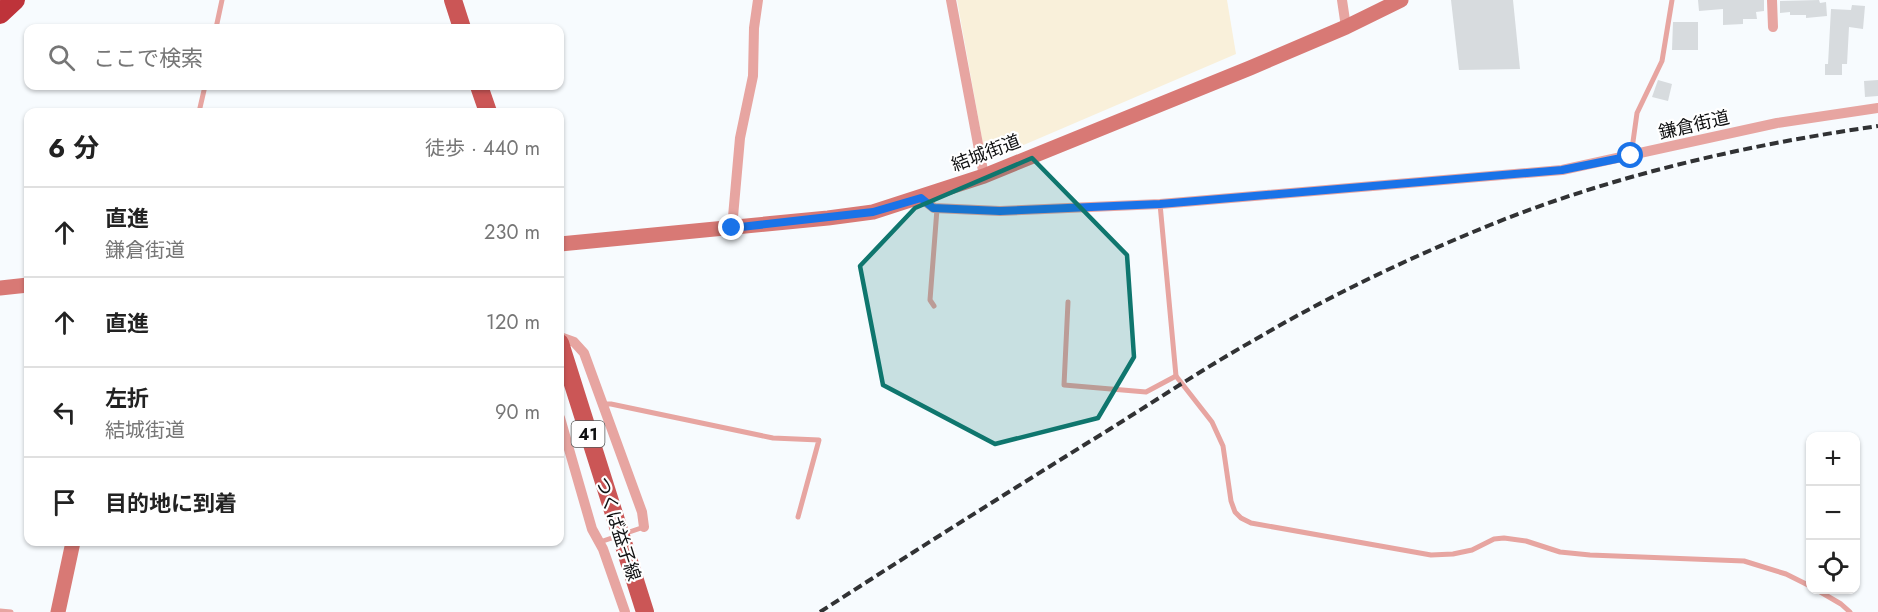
<!DOCTYPE html>
<html lang="ja">
<meta charset="utf-8">
<style>
:root{--surface:#fff;--page:#f6f6f6;--text:#222;--muted:#767676;--line:#e0e0e0}
body{margin:0;font-family:Jost,"Noto Sans JP",sans-serif;background:var(--page);color:var(--text)}
.controls{position:absolute;right:18px;bottom:18px;display:grid;overflow:hidden;border-radius:12px;box-shadow:0 2px 4px #0004}
.controls button{width:54px;height:54px;display:grid;place-items:center;padding:0;border:0;border-bottom:2px solid var(--line);background:var(--surface);color:var(--text);font:30px sans-serif}
.stop{position:absolute;width:18px;height:18px;margin:-14px;border:4px solid #1a73e8;border-radius:50%;background:#fff}
.stop.end{background:#1a73e8;border-color:#fff;box-shadow:0 2px 6px #0008}
.list{margin:0;padding:0;list-style:none}
h2{display:flex;justify-content:space-between;align-items:center;height:78px;margin:0;padding:0 24px;font-size:26px}
h2 small{font-size:20px;font-weight:400;color:var(--muted)}
.list li{display:grid;grid-template-columns:39px 1fr auto;gap:18px;align-items:center;box-sizing:border-box;height:90px;padding:0 24px;border-top:2px solid var(--line)}
.list b{display:block;font-size:22px;white-space:nowrap}
.list p{margin:0;font-size:20px;white-space:nowrap;color:var(--muted)}
.list em{font-size:20px;font-style:normal;color:var(--muted)}
.icon{flex:none;width:33px;height:33px;fill:none;stroke:currentColor;stroke-width:2;stroke-linecap:round;stroke-linejoin:round}
.map{position:relative;flex:none;width:1878px;height:612px;overflow:hidden}
.search{position:absolute;background:var(--surface);box-shadow:0 2px 4px #0004;left:24px;top:24px;width:540px;height:66px;display:flex;align-items:center;gap:15px;box-sizing:border-box;padding:0 21px;border-radius:12px;color:var(--muted);font-size:22px}
.panel{position:absolute;background:var(--surface);box-shadow:0 2px 4px #0004;left:24px;top:108px;width:540px;height:438px;border-radius:12px}
.map>svg:first-child{display:block}
</style>
<div class="map">
<svg width="1878" height="612" viewBox="0 0 1878 612">
<rect width="100%" height="100%" fill="#f7fbfe"/>
<!-- education -->
<path fill="#f9f0da" d="M 957,0 L 1227,0 L 1236,54 L 986,161 Z"/>
<!-- building -->
<g fill="#d7dbde">
<path d="M 1451,0 L 1513,0 L 1520,69 L 1459,70 Z"/>
<path d="M 1698,0 L 1764,0 L 1764,11 L 1756,12 L 1757,19 L 1743,19 L 1743,24 L 1723,25 L 1723,9 L 1699,11 Z"/>
<path d="M 1819,0 L 1820,3 L 1826,2 L 1827,16 L 1806,18 L 1806,15 L 1790,15 L 1790,12 L 1780,13 L 1780,1 Z"/>
<path d="M 1852,5 L 1865,6 L 1863,29 L 1849,27 L 1847,64 L 1842,64 L 1842,75 L 1825,75 L 1825,64 L 1828,64 L 1831,9 L 1851,10 Z"/>
<path d="M 1673,22 L 1698,22 L 1698,50 L 1672,50 Z"/>
<path d="M 1658,80 L 1672,84 L 1668,101 L 1652,97 Z"/>
<path d="M 1878,80 L 1878,96 L 1865,97 L 1864,81 Z"/>
</g>
<g fill="none" stroke-linecap="round" stroke-linejoin="round">
<!-- lane -->
<g stroke="#e7a5a1" stroke-width="5">
<path d="M 216,28 L 222,0"/>
<path d="M 199,112 L 205,86"/>
<path d="M 1631,156 L 1637,113 L 1662,61 L 1672,0"/>
<path d="M 1160,204 L 1176,376 L 1212,422 L 1223,446 L 1231,501 L 1235,512 L 1241,518 L 1251,523 L 1431,555 L 1453,554 L 1472,550 L 1494,539 L 1504,538 L 1526,541 L 1560,552 L 1590,555 L 1744,561 L 1786,574 L 1810,586"/>
<path d="M 1068,302 L 1064,385 L 1146,392 L 1176,376"/>
<path d="M 934,306 L 930,300 L 937,209"/>
<path d="M 603,404 L 611,404 L 773,438 L 819,440 L 798,517"/>
<path d="M 600,542 L 644,527"/>
<path d="M 1817,590 L 1841,604 L 1850,612"/>
<path d="M 0,611 L 11,612"/>
</g>
<!-- street -->
<g stroke="#e7a5a1" stroke-width="10">
<path d="M 951,0 L 984,176"/>
<path d="M 1342,0 L 1346,27"/>
<path d="M 1772,0 L 1773,27"/>
<path d="M 921,198 L 934,208 L 1000,211 L 1160,204 L 1562,170 L 1777,123 L 1878,108"/>
<path d="M 732,228 L 740,138 L 753,76 L 754,28 L 758,0"/>
<path d="M 560,337 L 574,342 L 584,353 L 642,512 L 644,527"/>
<path d="M 560,418 L 592,529 L 603,549 L 625,612"/>
</g>
<!-- secondary -->
<g stroke="#d87975" stroke-width="15">
<path d="M 560,244 L 828,218 L 873,212 L 984,176 L 1250,68 L 1346,27 L 1401,0"/>
<path d="M 0,288 L 28,285"/>
<path d="M 58,612 L 73,542"/>
</g>
<!-- primary -->
<g stroke="#cb5656" stroke-width="18">
<path d="M 453,0 L 462,28"/>
<path d="M 479,86 L 488,112"/>
<path d="M 560,343 L 645,612"/>
</g>
<!-- highway -->
<path stroke="#be333a" stroke-width="20" d="M 0,14 L 15,0"/>
<!-- rail -->
<path stroke="#313234" stroke-width="4" stroke-dasharray="9 4.5" stroke-linecap="butt" d="M 820,612 C 916,550 1013,489 1110,429 C 1158,399 1206,367 1256,339 C 1331,295 1409,258 1490,225 C 1614,175 1746,145 1878,126"/>
</g>
<g fill="none" stroke-linecap="round" stroke-linejoin="round">
<!-- route -->
<path stroke="#1a73e8" stroke-width="8" d="M 732,228 L 873,212 L 921,198 L 933,208 L 1000,211 L 1160,204 L 1562,170 L 1631,156"/>
</g>
<!-- marked area -->
<path fill="#0f766e" fill-opacity="0.2" stroke="#0f766e" stroke-width="4.5" stroke-linejoin="round" d="M 1032,158 L 1127,255 L 1134,357 L 1098,418 L 995,444 L 883,385 L 860,266 L 915,208 Z"/>
<g text-anchor="middle" stroke-width="4.5" stroke-linejoin="round" paint-order="stroke">
<!-- shield labels -->
<rect fill="#fff" stroke="#575858" stroke-width="1.5" x="571.5" y="421" width="33" height="26" rx="4.5"/>
<g font-size="16" font-weight="bold" fill="#0f1011">
<text x="588" y="440">41</text>
</g>
<!-- street labels -->
<g font-size="18" fill="#0f1011" stroke="#fff">
<text transform="translate(1694 125) rotate(-13)" y="6">鎌倉街道</text>
<text transform="translate(986 153) rotate(-21)" y="6">結城街道</text>
<text transform="translate(618 529) rotate(72)" y="6">つくば益子線</text>
</g>
</g>
</svg>
<div class="controls">
<button>+</button>
<button>−</button>
<button><svg class="icon" aria-label="locate" viewBox="0 0 24 24"><circle cx="12" cy="12" r="6"/><path d="M12 2v4M12 18v4M2 12h4M18 12h4"/></svg></button>
</div>
<div class="stop" style="left:1631px;top:156px"></div>
<div class="stop end" style="left:732px;top:228px"></div>
<div class="search"><svg class="icon" aria-label="search" viewBox="0 0 24 24"><circle cx="10" cy="10" r="6"/><path d="M15 15l6 6"/></svg>ここで検索</div>
<section class="panel">
<h2>6 分<small>徒歩 · 440 m</small></h2>
<ul class="list">
<li><svg class="icon" aria-label="ahead" viewBox="0 0 24 24"><path d="M12 20V5M6 11l6-6 6 6"/></svg><div><b>直進</b><p>鎌倉街道</p></div><em>230 m</em></li>
<li><svg class="icon" aria-label="ahead" viewBox="0 0 24 24"><path d="M12 20V5M6 11l6-6 6 6"/></svg><div><b>直進</b></div><em>120 m</em></li>
<li><svg class="icon" aria-label="left" viewBox="0 0 24 24"><path d="M17 20v-9H6M10 6l-5 5 5 5"/></svg><div><b>左折</b><p>結城街道</p></div><em>90 m</em></li>
<li><svg class="icon" aria-label="arrive" viewBox="0 0 24 24"><path d="M6 21V4h12l-3 4 3 4H6"/></svg><div><b>目的地に到着</b></div></li>
</ul>
</section>
</div>
